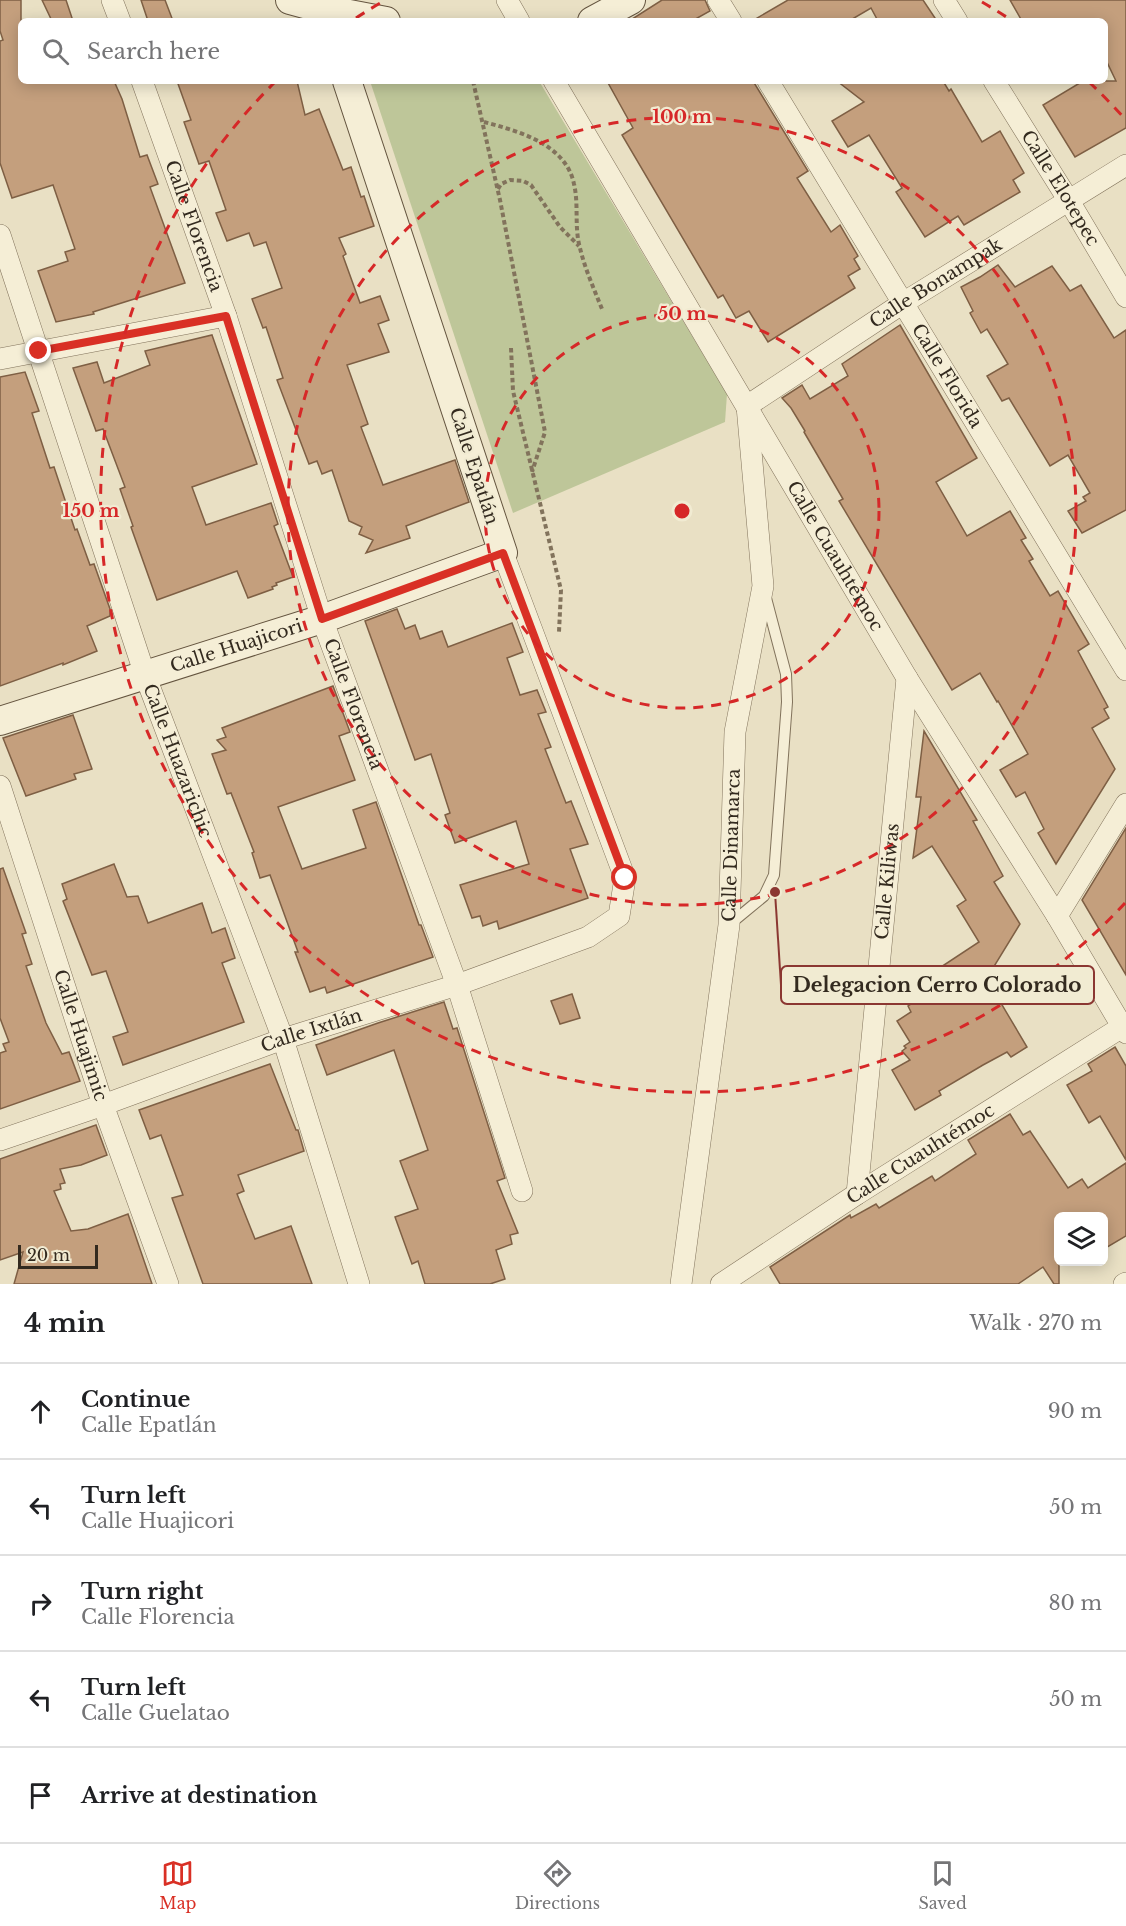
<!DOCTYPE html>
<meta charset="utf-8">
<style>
:root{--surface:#fff;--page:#f2f2f2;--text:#202124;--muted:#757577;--line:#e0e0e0;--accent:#d93025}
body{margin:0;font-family:"Libre Baskerville",serif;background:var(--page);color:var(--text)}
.controls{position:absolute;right:18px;bottom:18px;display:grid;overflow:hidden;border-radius:9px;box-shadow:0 3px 15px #0003}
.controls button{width:54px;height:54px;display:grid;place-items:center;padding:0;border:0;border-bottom:2px solid var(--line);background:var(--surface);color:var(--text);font:30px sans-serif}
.scale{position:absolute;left:18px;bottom:15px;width:80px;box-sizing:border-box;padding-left:6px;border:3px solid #332a1f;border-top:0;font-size:16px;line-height:21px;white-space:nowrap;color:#332a1f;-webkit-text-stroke:4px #f1ebd2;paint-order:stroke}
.stop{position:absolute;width:18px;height:18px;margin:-14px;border:4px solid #d93025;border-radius:50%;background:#fff}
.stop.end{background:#d93025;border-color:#fff;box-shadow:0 2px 6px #0008}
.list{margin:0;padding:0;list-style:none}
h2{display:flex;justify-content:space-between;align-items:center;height:78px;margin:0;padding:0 24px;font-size:26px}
h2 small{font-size:20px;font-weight:400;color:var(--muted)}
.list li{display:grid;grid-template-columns:39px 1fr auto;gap:18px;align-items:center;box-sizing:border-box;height:96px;padding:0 24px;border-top:2px solid var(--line)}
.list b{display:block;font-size:22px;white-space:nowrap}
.list p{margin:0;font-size:20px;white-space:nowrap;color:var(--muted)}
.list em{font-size:20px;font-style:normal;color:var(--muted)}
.icon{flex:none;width:33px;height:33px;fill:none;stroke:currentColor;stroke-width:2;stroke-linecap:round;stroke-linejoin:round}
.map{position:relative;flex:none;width:1126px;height:1284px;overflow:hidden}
.search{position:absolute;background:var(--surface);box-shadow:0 3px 15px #0003;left:18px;right:18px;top:18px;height:66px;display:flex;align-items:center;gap:15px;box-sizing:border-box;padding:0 21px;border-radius:9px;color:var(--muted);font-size:22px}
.sheet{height:558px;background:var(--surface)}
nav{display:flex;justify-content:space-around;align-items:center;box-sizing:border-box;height:84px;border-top:2px solid var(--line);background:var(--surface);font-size:16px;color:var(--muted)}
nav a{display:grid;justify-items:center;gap:3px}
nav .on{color:var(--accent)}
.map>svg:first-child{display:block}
</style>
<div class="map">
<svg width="1126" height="1284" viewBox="0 0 1126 1284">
<rect width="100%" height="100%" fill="#e9e0c4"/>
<!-- green -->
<path fill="#bec699" d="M 370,81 L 539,81 L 727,394 L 725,422 L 513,513 Z"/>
<!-- building -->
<g fill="#c49f7d" stroke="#7e5f44" stroke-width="1.5">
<path d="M 0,0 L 21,0 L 21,81 L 114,81 L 122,99 L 140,157 L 147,155 L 158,184 L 150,187 L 185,283 L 93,312 L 94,314 L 56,322 L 38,271 L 68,261 L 65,252 L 75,249 L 53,185 L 12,198 L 0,163 L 0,41 L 3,40 L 0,31 Z"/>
<path d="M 42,0 L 66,0 L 73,21 L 52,21 Z"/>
<path d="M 141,0 L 165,0 L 173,21 L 148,21 Z"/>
<path d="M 662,0 L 705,0 L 710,11 L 692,21 L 629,21 Z"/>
<path d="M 788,0 L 923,0 L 937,21 L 878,21 L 871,8 L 849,21 L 752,21 Z"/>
<path d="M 1010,0 L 1126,0 L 1126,128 L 1075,157 L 1043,105 L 1083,81 L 1116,81 L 1105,58 L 1105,21 L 1022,21 Z"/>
<path d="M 177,81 L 297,81 L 305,115 L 319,109 L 343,170 L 351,167 L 361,197 L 364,196 L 374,226 L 339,238 L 346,254 L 343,256 L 360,303 L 380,296 L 389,320 L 378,324 L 389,352 L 347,365 L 368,424 L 361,427 L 383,485 L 455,460 L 469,502 L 406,526 L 410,538 L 366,553 L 373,540 L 359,534 L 362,527 L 349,521 L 332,470 L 322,474 L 317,461 L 309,464 L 277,380 L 283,378 L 266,327 L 263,328 L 252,299 L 282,288 L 266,242 L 254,246 L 249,233 L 227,241 L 216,213 L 226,210 L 209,161 L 199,164 L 184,122 L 191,120 Z"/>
<path d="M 607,81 L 753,81 L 808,171 L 797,178 L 831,232 L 840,225 L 858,256 L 854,259 L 860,269 L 848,276 L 855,288 L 768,342 L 749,311 L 736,318 L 723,295 L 718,298 L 622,135 L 633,128 Z"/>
<path d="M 837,81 L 943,81 L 949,91 L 951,89 L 982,142 L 1000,131 L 1024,173 L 1013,180 L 1020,192 L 964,225 L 958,216 L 925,237 L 896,192 L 902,188 L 869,135 L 848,147 L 832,121 L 864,102 Z"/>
<path d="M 998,265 L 1015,287 L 1052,266 L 1070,291 L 1081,285 L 1114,338 L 1126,330 L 1126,510 L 1082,533 L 1068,511 L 1086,501 L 1083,497 L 1090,493 L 1068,455 L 1050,466 L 1009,398 L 1002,401 L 987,376 L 1008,364 L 987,329 L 981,333 L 970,313 L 973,311 L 961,287 L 980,277 Z"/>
<path d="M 900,325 L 977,458 L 936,482 L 967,536 L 1010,511 L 1026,538 L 1021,540 L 1033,559 L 1029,561 L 1050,596 L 1058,591 L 1089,644 L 1078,651 L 1108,707 L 1104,709 L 1109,718 L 1092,728 L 1115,769 L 1056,864 L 1038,833 L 1044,829 L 1025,792 L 1016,797 L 1000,770 L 1028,754 L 998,701 L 997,702 L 980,673 L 952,690 L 839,501 L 843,499 L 804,432 L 805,431 L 791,408 L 782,398 L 802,385 L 810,399 L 848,376 L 842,364 Z"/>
<path d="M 212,335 L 257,464 L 192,487 L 206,525 L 271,503 L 278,524 L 274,526 L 293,577 L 276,583 L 277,585 L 272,587 L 273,589 L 248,598 L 237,571 L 157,600 L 131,527 L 133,526 L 120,489 L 125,487 L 103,429 L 96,431 L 73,368 L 97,362 L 104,383 L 150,365 L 145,351 Z"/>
<path d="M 25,372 L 39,411 L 32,413 L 50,468 L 54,467 L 75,530 L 77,529 L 90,565 L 94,564 L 110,609 L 110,616 L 87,626 L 97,651 L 63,665 L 63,663 L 0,686 L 0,377 Z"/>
<path d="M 397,609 L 405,629 L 415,625 L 420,639 L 442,631 L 448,647 L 512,623 L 523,652 L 507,658 L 520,695 L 537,690 L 546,712 L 538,714 L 551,747 L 545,749 L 566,803 L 571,801 L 588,844 L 570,849 L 588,898 L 499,929 L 497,921 L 483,926 L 480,916 L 472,918 L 460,885 L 529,864 L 516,821 L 455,843 L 445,815 L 450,813 L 431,754 L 415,760 L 365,621 Z"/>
<path d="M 333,686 L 350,732 L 339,736 L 355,780 L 278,807 L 302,869 L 366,848 L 353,810 L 376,802 L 419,925 L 421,925 L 433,957 L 327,993 L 325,987 L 310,992 L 295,952 L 298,952 L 270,875 L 260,878 L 252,853 L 254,852 L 231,793 L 227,794 L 212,754 L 226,750 L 217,740 L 226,737 L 222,728 Z"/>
<path d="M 73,715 L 92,769 L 74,774 L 76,779 L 26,796 L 3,738 Z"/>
<path d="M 924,731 L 977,820 L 973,821 L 1003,876 L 994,882 L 1020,924 L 993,968 L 1009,978 L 992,988 L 1027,1047 L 1011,1057 L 1007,1052 L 983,1065 L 939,1091 L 941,1095 L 915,1110 L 892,1070 L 910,1060 L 902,1051 L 906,1048 L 904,1046 L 910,1042 L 897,1021 L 911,1012 L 908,1006 L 911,1004 L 903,992 L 979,942 L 957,906 L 966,900 L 932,846 L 913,858 L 921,797 L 916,797 Z"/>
<path d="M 1126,828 L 1126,975 L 1082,900 Z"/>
<path d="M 114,864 L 127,897 L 138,896 L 148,923 L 202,903 L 212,933 L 225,928 L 235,958 L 222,963 L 244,1022 L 123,1065 L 113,1037 L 128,1032 L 106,971 L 92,975 L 63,901 L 67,899 L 62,884 Z"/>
<path d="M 3,868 L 26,933 L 22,934 L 32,964 L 26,966 L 46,1023 L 62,1054 L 69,1052 L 80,1081 L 0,1109 L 0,1053 L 6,1051 L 3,1044 L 9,1042 L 0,1018 L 0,869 Z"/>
<path d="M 572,994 L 580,1018 L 560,1024 L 551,1001 Z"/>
<path d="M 444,1002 L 453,1029 L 457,1028 L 505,1178 L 497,1181 L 518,1233 L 510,1235 L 512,1244 L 496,1250 L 505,1279 L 490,1284 L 425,1284 L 418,1261 L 412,1264 L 395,1217 L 418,1209 L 400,1161 L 428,1150 L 394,1050 L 327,1075 L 316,1045 L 378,1023 Z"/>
<path d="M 1115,1047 L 1126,1066 L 1126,1160 L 1100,1116 L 1089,1123 L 1067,1085 L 1092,1071 L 1088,1064 Z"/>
<path d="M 270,1064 L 296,1130 L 298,1130 L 304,1151 L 238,1175 L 244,1191 L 237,1194 L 255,1239 L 291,1226 L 312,1284 L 203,1284 L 172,1198 L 183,1195 L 161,1135 L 150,1139 L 139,1110 Z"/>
<path d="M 1010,1114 L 1023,1135 L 1030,1131 L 1068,1188 L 1082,1179 L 1088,1188 L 1126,1163 L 1126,1236 L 1104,1249 L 1104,1216 L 1059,1216 L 1059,1284 L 1054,1284 L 1043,1267 L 1018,1284 L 780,1284 L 770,1267 L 850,1215 L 851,1218 L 876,1204 L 879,1208 L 932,1176 L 935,1181 L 976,1154 L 968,1140 Z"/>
<path d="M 96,1125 L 107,1155 L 81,1165 L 60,1169 L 65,1183 L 60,1184 L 61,1189 L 54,1191 L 71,1231 L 88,1229 L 128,1214 L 152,1284 L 14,1284 L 23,1252 L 0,1260 L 0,1159 Z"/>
</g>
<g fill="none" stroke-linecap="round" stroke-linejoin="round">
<defs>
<path id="lane" d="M 730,924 L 764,896 L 774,875 L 787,702 L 786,674 L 766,598"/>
<g id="street">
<path d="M 112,0 L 120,21"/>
<path d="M 507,0 L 519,21"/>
<path d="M 718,0 L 731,21"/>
<path d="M 944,0 L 957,21"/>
<path id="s1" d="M 142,81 L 226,316 L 322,619 L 457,985 L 522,1191"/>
<path id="s2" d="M 554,81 L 907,678 L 1057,916 L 1126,1033"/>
<path id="s3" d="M 768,81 L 1126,670"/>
<path id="s4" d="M 994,81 L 1069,201 L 1126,297"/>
<path id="s5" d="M 0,235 L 145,675 L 283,1039 L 359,1284"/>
<path d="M 0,359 L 226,316"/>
<path id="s6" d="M 0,786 L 103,1105 L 168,1284"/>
<path d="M 1057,916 L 1126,804"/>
<path id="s7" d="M 0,1140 L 103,1105 L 283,1039 L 457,985 L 588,937 L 619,916 L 625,878 L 503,553"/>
<path id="s8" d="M 857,1194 L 907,678"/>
<path id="s9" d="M 681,1284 L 729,925 L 735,732 L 763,586 L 747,406 L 903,303 L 1126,165"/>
<path id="s10" d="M 721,1284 L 857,1194 L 1122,1027"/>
<path d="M 1124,1284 L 1126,1283"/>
</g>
<g id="secondary">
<path d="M 290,0 L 323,9 L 386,21"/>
<path d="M 592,21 L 631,0"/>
<path id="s11" d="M 0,721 L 322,619 L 503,553 L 347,81"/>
</g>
</defs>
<!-- lane casing -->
<use href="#lane" stroke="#82735c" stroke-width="12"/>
<!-- street casing -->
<use href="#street" stroke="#82735c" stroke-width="22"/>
<!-- secondary casing -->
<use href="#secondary" stroke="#64543f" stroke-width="30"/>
<!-- path -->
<g stroke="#82735c" stroke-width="4" stroke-dasharray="4.5 3" stroke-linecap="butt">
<path d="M 473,81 L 500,200 L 545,432 L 532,472"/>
<path d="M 484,122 C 518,131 566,144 574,184 C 579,205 574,227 580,248 C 585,269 594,289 602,309"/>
<path d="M 498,189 L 501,184 L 510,180 L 523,181 L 531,185 L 560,227 L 579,246"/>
<path d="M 511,348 L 513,391 L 561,590 L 559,632"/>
</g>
<!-- lane -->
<use href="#lane" stroke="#f5eed6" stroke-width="10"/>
<!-- street -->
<use href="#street" stroke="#f5eed6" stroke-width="21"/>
<!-- secondary -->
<use href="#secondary" stroke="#f5eed6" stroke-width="28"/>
</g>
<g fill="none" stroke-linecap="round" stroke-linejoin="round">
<!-- route -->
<path stroke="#d93025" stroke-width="8" d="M 39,351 L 226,316 L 322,619 L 503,553 L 625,878"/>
</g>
<!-- distance rings -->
<g fill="none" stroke="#d62828" stroke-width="3" stroke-dasharray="10 8">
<circle cx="682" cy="511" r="197"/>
<circle cx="682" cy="511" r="394"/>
<path d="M1125 903A591 591 0 1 1 275 82M356 18A591 591 0 0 1 382 2M982 2A591 591 0 0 1 1008 18M1089 82A591 591 0 0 1 1125 119"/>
</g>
<g text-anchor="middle" stroke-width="4.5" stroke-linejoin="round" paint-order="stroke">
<!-- street labels -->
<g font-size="18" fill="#332a1f" stroke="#f1ebd2">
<text dy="6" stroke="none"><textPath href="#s4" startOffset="126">Calle Elotepec</textPath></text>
<text dy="6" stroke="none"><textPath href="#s1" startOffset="154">Calle Florencia</textPath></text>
<text dy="6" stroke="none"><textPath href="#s9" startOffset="1110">Calle Bonampak</textPath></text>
<text dy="6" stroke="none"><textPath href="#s3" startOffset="345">Calle Florida</textPath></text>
<text transform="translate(474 466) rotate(72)" y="6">Calle Epatlán</text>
<text dy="6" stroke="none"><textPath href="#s2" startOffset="552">Calle Cuauhtémoc</textPath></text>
<text dy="6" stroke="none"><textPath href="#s11" startOffset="248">Calle Huajicori</textPath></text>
<text dy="6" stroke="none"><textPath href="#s1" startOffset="658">Calle Florencia</textPath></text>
<text dy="6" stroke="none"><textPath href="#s5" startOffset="555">Calle Huazarichic</textPath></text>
<text dy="6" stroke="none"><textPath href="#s9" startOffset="442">Calle Dinamarca</textPath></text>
<text dy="6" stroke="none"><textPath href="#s8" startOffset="314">Calle Kiliwas</textPath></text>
<text dy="6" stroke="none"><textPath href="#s7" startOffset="330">Calle Ixtlán</textPath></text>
<text dy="6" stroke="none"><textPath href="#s6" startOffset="262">Calle Huajimic</textPath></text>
<text dy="6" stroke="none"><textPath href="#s10" startOffset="238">Calle Cuauhtémoc</textPath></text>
</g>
</g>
<circle cx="682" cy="511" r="9" fill="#d62828" stroke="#f1ebd2" stroke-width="3"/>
<g font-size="18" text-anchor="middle" font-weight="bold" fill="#d62828" stroke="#f1ebd2" stroke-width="4.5" stroke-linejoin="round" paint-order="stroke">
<text x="682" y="123">100 m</text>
<text x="682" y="320">50 m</text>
<text x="91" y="517">150 m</text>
</g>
<!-- callouts -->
<path fill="none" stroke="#8b3732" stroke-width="2" d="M775 892L781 985"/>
<circle fill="#8b3732" stroke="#f1ebd2" stroke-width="2" cx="775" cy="892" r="6"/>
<rect fill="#f1ebd2" stroke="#8b3732" stroke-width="2" x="781" y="966" width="313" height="38" rx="6"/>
<g font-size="20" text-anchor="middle" font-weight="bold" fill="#332a1f">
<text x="937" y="992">Delegacion Cerro Colorado</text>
</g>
</svg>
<div class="controls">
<button><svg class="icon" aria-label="layers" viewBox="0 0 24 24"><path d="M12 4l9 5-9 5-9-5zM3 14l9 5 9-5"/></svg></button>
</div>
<div class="scale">20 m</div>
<div class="stop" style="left:625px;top:878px"></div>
<div class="stop end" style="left:39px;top:351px"></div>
<div class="search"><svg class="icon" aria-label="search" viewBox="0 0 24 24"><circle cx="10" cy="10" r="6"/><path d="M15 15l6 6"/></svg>Search here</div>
</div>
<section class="sheet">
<h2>4 min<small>Walk · 270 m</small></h2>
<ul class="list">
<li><svg class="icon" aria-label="ahead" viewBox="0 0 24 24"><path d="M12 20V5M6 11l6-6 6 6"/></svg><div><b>Continue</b><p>Calle Epatlán</p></div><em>90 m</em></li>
<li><svg class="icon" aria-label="left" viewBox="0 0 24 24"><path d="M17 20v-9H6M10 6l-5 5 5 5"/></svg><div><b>Turn left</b><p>Calle Huajicori</p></div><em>50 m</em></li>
<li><svg class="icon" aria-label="right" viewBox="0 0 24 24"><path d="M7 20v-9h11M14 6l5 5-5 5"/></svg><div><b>Turn right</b><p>Calle Florencia</p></div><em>80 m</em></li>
<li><svg class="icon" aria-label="left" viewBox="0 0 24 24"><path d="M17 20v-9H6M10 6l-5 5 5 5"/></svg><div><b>Turn left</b><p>Calle Guelatao</p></div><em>50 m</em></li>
<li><svg class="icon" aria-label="arrive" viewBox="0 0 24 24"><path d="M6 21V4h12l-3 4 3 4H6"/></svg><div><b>Arrive at destination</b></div></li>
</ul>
</section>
<nav>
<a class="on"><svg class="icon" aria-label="map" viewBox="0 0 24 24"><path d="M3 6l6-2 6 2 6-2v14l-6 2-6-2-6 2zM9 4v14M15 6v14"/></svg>Map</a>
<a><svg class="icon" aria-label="directions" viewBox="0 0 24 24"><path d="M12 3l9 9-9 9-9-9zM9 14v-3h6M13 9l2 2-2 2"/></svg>Directions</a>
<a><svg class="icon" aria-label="saved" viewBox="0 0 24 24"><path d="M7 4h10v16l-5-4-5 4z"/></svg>Saved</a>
</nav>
